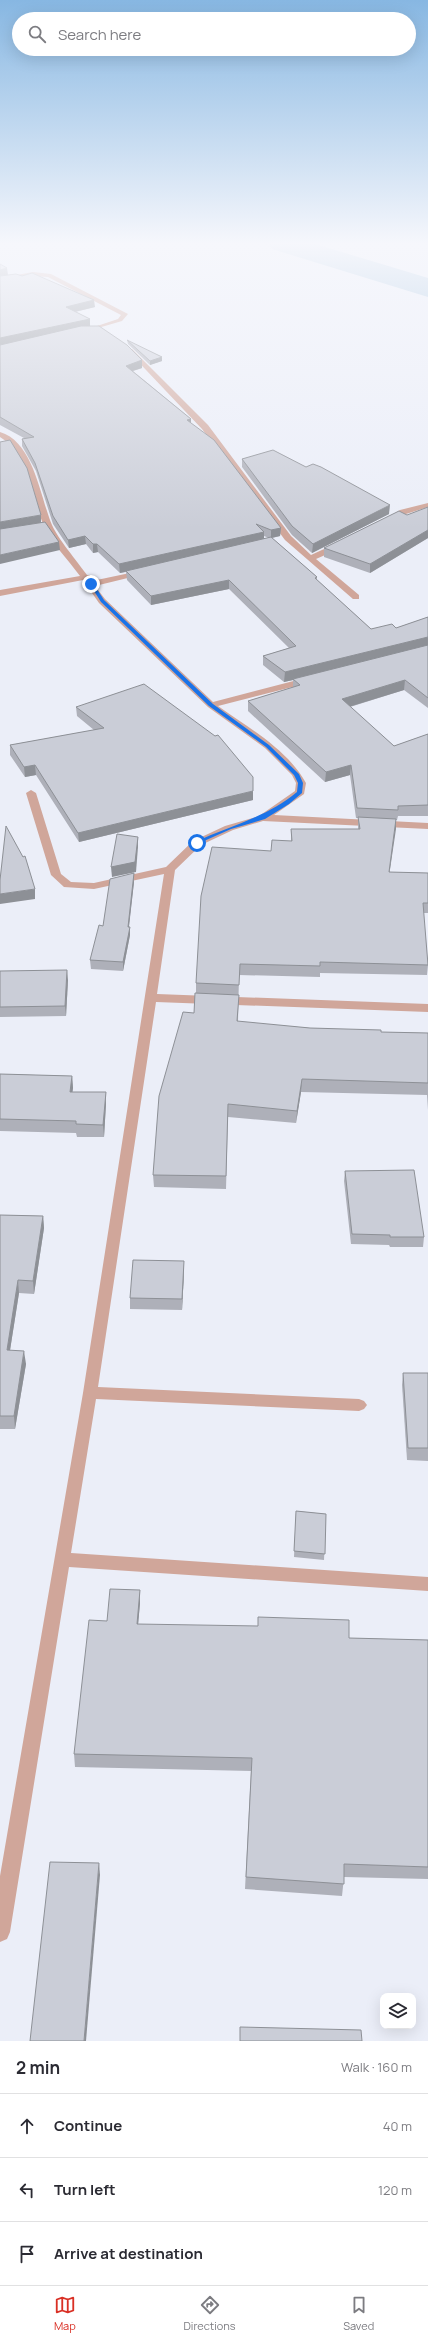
<!DOCTYPE html>
<meta charset="utf-8">
<style>
:root{--surface:#fff;--page:#f7f7f7;--text:#2b2b33;--muted:#7c7c81;--line:#e1e1e2;--accent:#d93025}
body{margin:0;font-family:Manrope,sans-serif;background:var(--page);color:var(--text)}
.controls{position:absolute;right:12px;bottom:12px;display:grid;overflow:hidden;border-radius:8px;box-shadow:0 4px 16px #0002}
.controls button{width:36px;height:36px;display:grid;place-items:center;padding:0;border:0;border-bottom:1px solid var(--line);background:var(--surface);color:var(--text);font:20px sans-serif}
.stop{position:absolute;width:12px;height:12px;margin:-9px;border:3px solid #1a73e8;border-radius:50%;background:#fff}
.stop.end{background:#1a73e8;border-color:#fff;box-shadow:0 1px 4px #0008}
.list{margin:0;padding:0;list-style:none}
h2{display:flex;justify-content:space-between;align-items:center;height:52px;margin:0;padding:0 16px;font-size:17px}
h2 small{font-size:13px;font-weight:400;color:var(--muted)}
.list li{display:grid;grid-template-columns:26px 1fr auto;gap:12px;align-items:center;box-sizing:border-box;height:64px;padding:0 16px;border-top:1px solid var(--line)}
.list b{display:block;font-size:15px;white-space:nowrap}
.list em{font-size:13px;font-style:normal;color:var(--muted)}
.icon{flex:none;width:22px;height:22px;fill:none;stroke:currentColor;stroke-width:2;stroke-linecap:round;stroke-linejoin:round}
.map{position:relative;flex:none;width:428px;height:2041px;overflow:hidden}
.search{position:absolute;background:var(--surface);box-shadow:0 4px 16px #0002;left:12px;right:12px;top:12px;height:44px;display:flex;align-items:center;gap:10px;box-sizing:border-box;padding:0 14px;border-radius:22px;color:var(--muted);font-size:15px}
.sheet{height:244px;background:var(--surface)}
nav{display:flex;justify-content:space-around;align-items:center;box-sizing:border-box;height:56px;border-top:1px solid var(--line);background:var(--surface);font-size:11px;color:var(--muted)}
nav a{display:grid;justify-items:center;gap:2px}
nav .on{color:var(--accent)}
.map>svg:first-child{display:block}
</style>
<div class="map">
<svg width="428" height="2041" viewBox="0 0 428 2041">
<rect width="100%" height="100%" fill="#ebeef8"/>
<g fill="none" stroke-linecap="round" stroke-linejoin="round">
<!-- river -->
<path fill="#96bcd9" fill-rule="evenodd" d="M 268,243 L 312,243 L 428,278 L 428,297 L 272,249 Z"/>
<!-- street -->
<g fill="#d0a69a" fill-rule="evenodd">
<path d="M 33,272 L 51,274 L 128,314 L 122,321 L 91,330 L 91,328 L 118,319 L 121,315 L 48,277 L 33,276 L 0,282 L 0,278 Z"/>
<path d="M 128,349 L 132,349 L 208,425 L 291,536 L 311,555 L 335,544 L 341,544 L 341,548 L 316,559 L 359,595 L 359,599 L 353,599 L 285,540 L 202,429 L 128,351 Z"/>
<path d="M 0,432 C 34,442 40,497 52,525 C 58,539 77,561 87,575 L 90,575 L 92,581 L 144,570 L 144,574 L 95,586 L 105,599 L 213,702 L 309,677 L 312,678 L 312,682 L 218,706 C 249,728 287,749 306,783 L 304,794 L 274,815 L 428,823 L 428,829 L 263,821 L 233,830 L 201,845 L 175,870 L 157,994 L 428,1004 L 428,1012 L 156,1002 L 98,1387 L 359,1399 L 364,1401 L 367,1405 L 364,1409 L 359,1411 L 96,1399 L 71,1553 L 428,1577 L 428,1591 L 69,1567 L 10,1932 L 7,1939 L 0,1942 L 0,1876 L 83,1393 L 164,874 L 94,889 L 64,887 L 51,875 L 26,793 L 31,790 L 36,793 L 61,874 L 71,882 L 94,883 L 166,867 L 193,841 L 225,826 L 259,816 L 295,791 L 296,783 L 292,775 L 265,748 L 208,707 L 99,603 L 83,580 L 0,596 L 0,590 L 80,576 C 69,561 51,542 44,526 C 30,495 32,457 0,437 Z"/>
<path d="M 428,503 L 428,507 L 406,514 L 391,522 L 384,520 L 400,510 Z"/>
</g>
</g>
<!-- wall -->
<g fill="#aeb0b9" fill-rule="evenodd">
<path d="M 0,264 L 8,275 L 22,276 L 95,307 L 75,312 L 90,319 L 90,326 L 88,326 L 142,368 L 133,371 L 191,419 L 191,423 L 281,528 L 280,536 L 272,538 L 317,577 L 317,580 L 371,629 L 396,628 L 428,617 L 428,708 L 404,690 L 350,707 L 394,746 L 428,734 L 428,816 L 398,816 L 397,820 L 396,820 L 389,872 L 428,873 L 428,913 L 423,913 L 428,965 L 427,975 L 320,973 L 320,977 L 239,975 L 238,1022 L 310,1028 L 381,1032 L 428,1033 L 428,1110 L 427,1095 L 301,1092 L 296,1123 L 228,1117 L 226,1189 L 154,1187 L 153,1175 L 194,1013 L 196,993 L 196,983 L 271,851 L 291,841 L 291,829 L 358,829 L 358,818 L 356,818 L 350,775 L 325,782 L 248,711 L 248,701 L 293,687 L 293,680 L 284,682 L 263,665 L 263,656 L 289,648 L 229,589 L 151,605 L 127,580 L 126,572 L 120,573 L 98,552 L 93,553 L 86,544 L 69,548 L 53,524 L 36,471 L 22,446 L 22,439 L 24,438 L 0,425 ZM 264,536 L 269,538 L 264,539 Z"/>
<path d="M 127,340 L 162,361 L 150,365 L 128,344 Z"/>
<path d="M 242,459 L 389,514 L 312,553 L 292,535 L 242,467 Z"/>
<path d="M 428,507 L 428,538 L 370,573 L 324,557 L 324,548 Z"/>
<path d="M 76,707 L 253,800 L 79,842 L 36,775 L 25,777 L 10,755 L 10,745 L 94,730 L 77,716 Z"/>
<path d="M 134,882 L 129,927 L 130,935 L 123,971 L 91,969 L 90,960 L 103,926 Z"/>
<path d="M 0,971 L 68,980 L 66,1016 L 0,1017 Z"/>
<path d="M 0,1074 L 72,1076 L 73,1088 L 72,1092 L 106,1092 L 106,1104 L 104,1137 L 77,1137 L 76,1133 L 0,1131 Z"/>
<path d="M 345,1171 L 424,1237 L 423,1247 L 390,1247 L 389,1245 L 351,1244 L 344,1181 Z"/>
<path d="M 0,1215 L 43,1216 L 44,1228 L 34,1294 L 19,1293 L 10,1350 L 26,1364 L 15,1429 L 0,1429 Z"/>
<path d="M 184,1272 L 182,1310 L 130,1309 L 130,1298 Z"/>
<path d="M 403,1373 L 428,1373 L 428,1461 L 407,1460 L 402,1385 Z"/>
<path d="M 296,1511 L 326,1514 L 324,1560 L 294,1557 Z"/>
<path d="M 140,1590 L 140,1603 L 138,1624 L 349,1638 L 428,1640 L 428,1879 L 344,1877 L 342,1896 L 245,1889 L 251,1771 L 75,1767 L 74,1754 L 107,1621 Z"/>
</g>
<!-- shaded-wall -->
<g fill="#8d9096">
<path d="M 7,268 L 8,275 L 0,277 L 0,270 Z"/>
<path d="M 94,300 L 95,307 L 66,314 L 66,307 Z"/>
<path d="M 90,319 L 90,326 L 0,345 L 0,338 Z"/>
<path d="M 162,357 L 162,361 L 150,365 L 150,361 Z"/>
<path d="M 142,360 L 142,368 L 126,373 L 126,366 Z"/>
<path d="M 191,419 L 191,427 L 187,420 Z"/>
<path d="M 390,505 L 389,514 L 312,553 L 313,544 Z"/>
<path d="M 41,515 L 41,523 L 0,530 L 0,522 Z"/>
<path d="M 281,528 L 280,536 L 271,538 L 271,530 Z"/>
<path d="M 428,530 L 428,538 L 370,573 L 370,564 Z"/>
<path d="M 264,532 L 264,540 L 120,573 L 119,564 Z"/>
<path d="M 85,536 L 86,544 L 69,548 L 68,540 Z"/>
<path d="M 59,542 L 60,550 L 0,564 L 0,555 Z"/>
<path d="M 93,544 L 97,544 L 98,552 L 93,553 Z"/>
<path d="M 229,580 L 229,589 L 151,605 L 151,596 Z"/>
<path d="M 428,637 L 428,646 L 293,679 L 293,680 L 284,682 L 285,672 Z"/>
<path d="M 405,680 L 404,690 L 342,709 L 342,699 Z"/>
<path d="M 35,765 L 36,775 L 25,777 L 24,767 Z"/>
<path d="M 351,765 L 350,775 L 325,782 L 326,772 Z"/>
<path d="M 253,791 L 253,800 L 79,842 L 78,833 Z"/>
<path d="M 396,819 L 396,829 L 388,883 L 389,872 Z"/>
<path d="M 138,837 L 138,847 L 136,872 L 112,877 L 111,867 Z"/>
<path d="M 134,873 L 134,882 L 128,934 L 130,927 L 130,935 L 123,971 L 123,962 L 128,927 Z"/>
<path d="M 35,889 L 35,899 L 0,904 L 0,894 Z"/>
<path d="M 67,970 L 68,980 L 66,1016 L 65,1006 Z"/>
<path d="M 72,1076 L 73,1088 L 71,1104 L 70,1092 Z"/>
<path d="M 302,1079 L 301,1092 L 296,1123 L 297,1111 Z"/>
<path d="M 106,1092 L 106,1104 L 104,1137 L 103,1125 Z"/>
<path d="M 43,1216 L 44,1228 L 34,1294 L 33,1281 Z"/>
<path d="M 184,1261 L 184,1272 L 182,1310 L 182,1299 Z"/>
<path d="M 18,1280 L 19,1293 L 8,1363 L 7,1350 Z"/>
<path d="M 24,1351 L 26,1364 L 15,1429 L 14,1416 Z"/>
<path d="M 140,1590 L 140,1603 L 137,1637 L 137,1624 Z"/>
<path d="M 99,1863 L 100,1875 L 86,2041 L 84,2041 Z"/>
</g>
<!-- building -->
<g fill="#cacdd7" stroke="#8d9096">
<path d="M 0,264 L 7,268 L 0,270 Z"/>
<path d="M 32,273 L 94,300 L 66,307 L 90,319 L 0,338 L 0,276 L 16,274 L 22,276 Z"/>
<path d="M 81,326 L 99,326 L 127,345 L 142,360 L 126,366 L 191,419 L 187,420 L 214,440 L 281,528 L 271,530 L 256,524 L 264,532 L 119,564 L 97,544 L 93,544 L 85,536 L 68,540 L 53,516 L 35,463 L 22,439 L 34,437 L 0,417 L 0,345 Z"/>
<path d="M 127,340 L 162,357 L 150,361 Z"/>
<path d="M 10,440 L 27,468 L 41,515 L 0,522 L 0,442 Z"/>
<path d="M 273,450 L 306,467 L 313,464 L 321,467 L 390,505 L 313,544 L 292,526 L 242,459 Z"/>
<path d="M 428,507 L 428,530 L 370,564 L 324,548 L 399,511 L 407,515 Z"/>
<path d="M 45,522 L 59,542 L 0,555 L 0,529 Z"/>
<path d="M 271,537 L 317,577 L 315,578 L 371,629 L 392,624 L 396,628 L 428,617 L 428,637 L 285,672 L 263,656 L 296,646 L 229,580 L 151,596 L 126,571 Z"/>
<path d="M 428,645 L 428,698 L 405,680 L 342,699 L 394,746 L 428,734 L 428,805 L 398,806 L 398,810 L 357,808 L 351,765 L 326,772 L 248,701 L 300,685 L 293,679 Z"/>
<path d="M 144,684 L 215,736 L 218,735 L 253,777 L 253,791 L 78,833 L 35,765 L 24,767 L 10,745 L 104,728 L 76,707 Z"/>
<path d="M 358,817 L 396,819 L 389,872 L 428,873 L 428,903 L 423,903 L 428,965 L 320,962 L 320,966 L 240,964 L 239,985 L 196,983 L 201,896 L 212,847 L 271,851 L 272,840 L 292,841 L 291,829 L 360,829 Z"/>
<path d="M 6,826 L 23,857 L 25,856 L 35,889 L 0,894 L 0,880 Z"/>
<path d="M 117,834 L 138,837 L 135,862 L 111,867 Z"/>
<path d="M 134,873 L 128,927 L 130,927 L 123,962 L 90,960 L 99,925 L 103,926 L 110,879 Z"/>
<path d="M 67,970 L 65,1006 L 0,1007 L 0,971 Z"/>
<path d="M 195,993 L 239,995 L 237,1021 L 310,1028 L 381,1030 L 381,1032 L 428,1033 L 428,1083 L 302,1079 L 297,1111 L 228,1104 L 226,1176 L 153,1175 L 159,1096 L 183,1012 L 194,1013 Z"/>
<path d="M 0,1074 L 72,1076 L 70,1092 L 106,1092 L 103,1125 L 76,1124 L 76,1121 L 0,1119 Z"/>
<path d="M 414,1170 L 424,1237 L 390,1237 L 390,1235 L 352,1234 L 345,1171 Z"/>
<path d="M 0,1215 L 43,1216 L 33,1281 L 18,1280 L 7,1350 L 24,1351 L 14,1416 L 0,1416 Z"/>
<path d="M 133,1260 L 184,1261 L 182,1299 L 130,1298 Z"/>
<path d="M 403,1373 L 428,1373 L 428,1448 L 408,1448 Z"/>
<path d="M 296,1511 L 326,1514 L 325,1554 L 294,1551 Z"/>
<path d="M 110,1589 L 140,1590 L 137,1624 L 258,1626 L 258,1617 L 349,1620 L 349,1638 L 428,1640 L 428,1867 L 344,1864 L 344,1884 L 246,1877 L 252,1758 L 74,1754 L 89,1620 L 107,1621 Z"/>
<path d="M 50,1862 L 99,1863 L 84,2041 L 30,2041 Z"/>
<path d="M 240,2027 L 361,2030 L 362,2041 L 240,2041 Z"/>
</g>
<!-- sky -->
<linearGradient id="sky" x2="0" y2="1"><stop stop-color="#87b7e2"/><stop offset="0.46" stop-color="#f6f7fc"/><stop offset="1" stop-color="#f6f7fc" stop-opacity="0"/></linearGradient>
<rect width="428" height="529" fill="url(#sky)"/>
<!-- route -->
<path fill="#1a73e8" d="M 89,583 L 93,583 L 104,600 L 213,704 L 269,745 L 299,774 L 303,783 L 302,793 L 289,804 L 265,819 L 231,829 L 195,845 L 195,842 C 230,826 267,817 297,792 L 298,783 L 294,775 L 266,747 L 209,706 L 101,602 Z"/>
</svg>
<div class="controls">
<button><svg class="icon" aria-label="layers" viewBox="0 0 24 24"><path d="M12 4l9 5-9 5-9-5zM3 14l9 5 9-5"/></svg></button>
</div>
<div class="stop" style="left:197px;top:843px"></div>
<div class="stop end" style="left:91px;top:584px"></div>
<div class="search"><svg class="icon" aria-label="search" viewBox="0 0 24 24"><circle cx="10" cy="10" r="6"/><path d="M15 15l6 6"/></svg>Search here</div>
</div>
<section class="sheet">
<h2>2 min<small>Walk · 160 m</small></h2>
<ul class="list">
<li><svg class="icon" aria-label="ahead" viewBox="0 0 24 24"><path d="M12 20V5M6 11l6-6 6 6"/></svg><div><b>Continue</b></div><em>40 m</em></li>
<li><svg class="icon" aria-label="left" viewBox="0 0 24 24"><path d="M17 20v-9H6M10 6l-5 5 5 5"/></svg><div><b>Turn left</b></div><em>120 m</em></li>
<li><svg class="icon" aria-label="arrive" viewBox="0 0 24 24"><path d="M6 21V4h12l-3 4 3 4H6"/></svg><div><b>Arrive at destination</b></div></li>
</ul>
</section>
<nav>
<a class="on"><svg class="icon" aria-label="map" viewBox="0 0 24 24"><path d="M3 6l6-2 6 2 6-2v14l-6 2-6-2-6 2zM9 4v14M15 6v14"/></svg>Map</a>
<a><svg class="icon" aria-label="directions" viewBox="0 0 24 24"><path d="M12 3l9 9-9 9-9-9zM9 14v-3h6M13 9l2 2-2 2"/></svg>Directions</a>
<a><svg class="icon" aria-label="saved" viewBox="0 0 24 24"><path d="M7 4h10v16l-5-4-5 4z"/></svg>Saved</a>
</nav>
